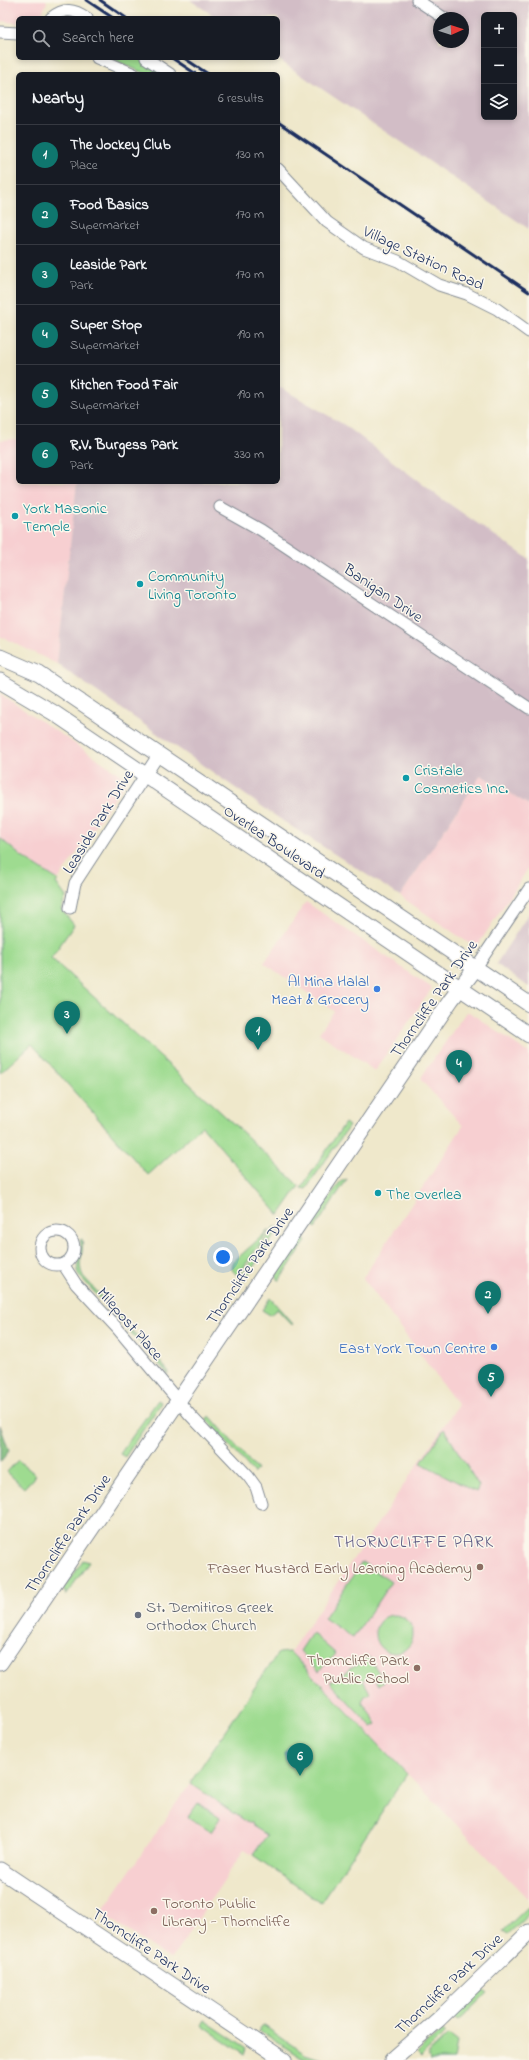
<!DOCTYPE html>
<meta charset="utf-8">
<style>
:root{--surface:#171b24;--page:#242831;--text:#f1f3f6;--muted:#9ea1a6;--line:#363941;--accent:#0f766e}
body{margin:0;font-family:"Indie Flower",sans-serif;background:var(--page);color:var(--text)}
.controls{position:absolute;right:12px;top:12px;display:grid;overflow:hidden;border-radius:6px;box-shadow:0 2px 6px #0003}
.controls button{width:36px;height:36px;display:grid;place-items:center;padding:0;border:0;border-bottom:1px solid var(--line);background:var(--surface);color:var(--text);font:20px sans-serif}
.compass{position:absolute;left:433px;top:12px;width:36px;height:36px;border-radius:50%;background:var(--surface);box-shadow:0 2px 6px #0003;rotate:87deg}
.you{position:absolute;left:223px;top:1257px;width:14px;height:14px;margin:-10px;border:3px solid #fff;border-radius:50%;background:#1a73e8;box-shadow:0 0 0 6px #1a73e833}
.badge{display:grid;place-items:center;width:26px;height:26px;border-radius:50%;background:var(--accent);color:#fff;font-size:13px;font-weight:700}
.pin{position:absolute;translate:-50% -33px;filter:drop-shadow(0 1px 2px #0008)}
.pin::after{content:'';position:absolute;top:21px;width:14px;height:12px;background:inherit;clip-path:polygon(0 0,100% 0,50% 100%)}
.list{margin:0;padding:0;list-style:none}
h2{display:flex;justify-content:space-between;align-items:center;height:52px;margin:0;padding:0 16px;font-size:17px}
h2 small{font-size:13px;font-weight:400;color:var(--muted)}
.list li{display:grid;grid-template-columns:26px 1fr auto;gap:12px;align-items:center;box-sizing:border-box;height:60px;padding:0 16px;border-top:1px solid var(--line)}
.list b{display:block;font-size:15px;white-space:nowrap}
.list p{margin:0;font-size:13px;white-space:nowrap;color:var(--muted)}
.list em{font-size:13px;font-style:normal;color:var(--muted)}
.icon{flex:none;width:22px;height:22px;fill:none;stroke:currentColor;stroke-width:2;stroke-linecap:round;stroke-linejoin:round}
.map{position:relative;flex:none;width:529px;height:2060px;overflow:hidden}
.search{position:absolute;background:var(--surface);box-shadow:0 2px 6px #0003;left:16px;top:16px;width:264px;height:44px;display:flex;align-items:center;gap:10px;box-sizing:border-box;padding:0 14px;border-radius:6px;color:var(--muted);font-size:15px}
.panel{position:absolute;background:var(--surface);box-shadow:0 2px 6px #0003;left:16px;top:72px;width:264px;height:412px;border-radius:6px}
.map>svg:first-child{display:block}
</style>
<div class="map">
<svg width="529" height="2060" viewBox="0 0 529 2060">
<rect width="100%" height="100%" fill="#fbf7ec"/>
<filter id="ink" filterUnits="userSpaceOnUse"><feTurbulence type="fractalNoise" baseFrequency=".025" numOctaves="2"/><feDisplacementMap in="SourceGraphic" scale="8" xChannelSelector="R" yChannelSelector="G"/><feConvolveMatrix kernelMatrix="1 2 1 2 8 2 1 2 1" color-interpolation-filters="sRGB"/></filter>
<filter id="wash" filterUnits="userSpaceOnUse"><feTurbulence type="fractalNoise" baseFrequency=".012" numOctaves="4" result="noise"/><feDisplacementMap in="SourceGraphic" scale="16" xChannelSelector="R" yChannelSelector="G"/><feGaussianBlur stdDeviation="0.9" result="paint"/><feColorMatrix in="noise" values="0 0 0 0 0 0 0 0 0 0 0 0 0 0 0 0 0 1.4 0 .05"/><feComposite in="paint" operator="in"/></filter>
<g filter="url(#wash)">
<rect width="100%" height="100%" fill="#efe8cb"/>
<!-- built -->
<g fill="#f7cfd1">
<path d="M 0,0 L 46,0 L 47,2 L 42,14 L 36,18 L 18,18 L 18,23 L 0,21 Z"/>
<path d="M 18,439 L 18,482 L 77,482 L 57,664 L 0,636 L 0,440 Z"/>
<path d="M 0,694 L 128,779 L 58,880 L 22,857 L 0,838 Z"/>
<path d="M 481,775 L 529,805 L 529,867 L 476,948 L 400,896 Z"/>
<path d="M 306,902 L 432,988 L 375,1071 L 319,1033 L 334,1011 L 264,963 Z"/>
<path d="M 466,1012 L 469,1012 L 529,1053 L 529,1900 L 290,1652 L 458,1405 L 363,1278 L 463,1126 L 420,1079 Z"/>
<path d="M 190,1783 L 268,1833 L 253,1855 L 244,1850 L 171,1960 L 101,1913 Z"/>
</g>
<!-- industrial -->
<g fill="#d2bdc6" fill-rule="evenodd">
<path d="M 190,0 L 529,0 L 529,229 L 276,58 L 278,58 L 278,18 L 217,18 ZM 484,15 L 514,15 L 514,117 L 484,117 ZM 439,18 L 463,18 L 463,42 L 439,42 Z"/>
<path d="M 278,386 L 346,426 L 442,499 L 529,559 L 529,805 L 481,775 L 400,896 L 283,821 L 57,664 L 77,482 L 278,482 Z"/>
<path d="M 529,913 L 529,987 L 496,964 Z"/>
</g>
<!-- green -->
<g fill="#9edb90" stroke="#5c8577">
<path d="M 110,58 L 139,58 L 163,74 L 146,74 Z"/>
<path d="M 0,838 L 22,857 L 58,880 L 56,883 L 66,897 L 61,909 L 74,925 L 51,958 L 236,1126 L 299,1186 L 279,1215 L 202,1126 L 148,1175 L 32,1044 L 0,1073 Z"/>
<path d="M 345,1123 L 349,1126 L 306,1189 L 301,1188 Z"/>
<path d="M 347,1179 L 315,1228 L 311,1224 L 340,1182 Z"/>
<path d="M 274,1227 L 279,1228 L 244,1281 L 240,1278 Z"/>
<path d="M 269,1230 L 238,1276 L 232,1270 L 233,1262 Z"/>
<path d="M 301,1238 L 306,1241 L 279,1281 L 276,1275 Z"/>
<path d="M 82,1239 C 85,1253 76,1263 83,1276 L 169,1372 L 168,1374 L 78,1274 C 75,1262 83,1252 80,1240 Z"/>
<path d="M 270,1298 L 293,1324 L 292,1325 L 277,1309 L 270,1315 L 262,1310 Z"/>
<path d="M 158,1400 L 161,1402 L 159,1406 L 125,1457 L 120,1454 Z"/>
<path d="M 210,1416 L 257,1470 L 254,1473 L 206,1419 Z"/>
<path d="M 444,1429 L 479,1486 L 476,1492 L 421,1463 Z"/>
<path d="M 18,1460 L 36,1475 L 24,1488 L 7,1472 Z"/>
<path d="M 83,1560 L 89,1562 L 66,1595 L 63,1589 Z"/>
<path d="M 362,1562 L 391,1582 L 353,1638 L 324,1618 Z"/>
<circle cx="394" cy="1634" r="19"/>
<path d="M 312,1633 L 336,1654 L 319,1671 L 300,1651 Z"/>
<path d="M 290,1652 L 407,1774 L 321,1903 L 253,1855 L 267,1835 L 251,1825 L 252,1822 L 247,1822 L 190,1783 L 278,1653 Z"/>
<path d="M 369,1657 L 384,1681 L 379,1685 L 373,1675 L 363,1680 L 370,1693 L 365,1696 L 362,1701 L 377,1724 L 372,1727 L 330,1682 Z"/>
<path d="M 198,1803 L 220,1818 L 211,1832 L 188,1817 Z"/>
<path d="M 528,1907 L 529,1914 L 508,1934 L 503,1931 Z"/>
<path d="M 483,1990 L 487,1993 L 458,2021 L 454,2017 Z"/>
<path d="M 204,2020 L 247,2049 L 245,2055 L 201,2025 Z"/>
<path d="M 263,2025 L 305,2054 L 324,2060 L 307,2060 L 300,2057 L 259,2030 Z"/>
<path d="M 442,2030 L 445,2033 L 421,2057 L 417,2053 Z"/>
<path d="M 448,2035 L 457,2042 L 454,2060 L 430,2060 L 428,2054 Z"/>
</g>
<!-- forest -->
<path fill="#7ebb7a" stroke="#4c756c" d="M 0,1425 L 9,1451 L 0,1462 Z"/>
<!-- water -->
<circle fill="#5bbed9" stroke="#3b769c" cx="297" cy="1756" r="12"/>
</g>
<g filter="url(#ink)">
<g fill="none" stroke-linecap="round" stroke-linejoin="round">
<defs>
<g id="street">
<path d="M 417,0 L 444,18"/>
<path d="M 51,18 C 64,7 74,9 87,18"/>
<path d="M 0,32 L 18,33"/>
<path d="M 97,58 L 134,74"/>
<path d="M 146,58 L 170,74"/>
<path d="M 278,169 L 327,222 L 364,248 L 398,261 L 439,285 L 467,294 L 497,309 L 529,332"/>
<path d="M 220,507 L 261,530 L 529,708"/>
<path d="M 70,908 L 75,883 L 159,754"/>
<path d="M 475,969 L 529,889"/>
<circle cx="57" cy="1248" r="17"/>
<path d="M 63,1264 L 76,1284 L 117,1328 L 190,1415 L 248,1476 L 256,1487 L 261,1503"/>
</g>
<g id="secondary">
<path d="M 0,657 L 39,674 L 529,1004"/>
<path d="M 0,681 L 54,713 L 529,1035"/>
<path d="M 0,1663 L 451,1000 L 475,969"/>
<path d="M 0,1870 L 284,2060"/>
<path d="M 392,2060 L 439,2019 L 529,1932"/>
</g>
</defs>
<!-- street casing -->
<use href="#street" stroke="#858c94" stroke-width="13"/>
<!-- secondary casing -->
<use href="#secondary" stroke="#858c94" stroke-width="17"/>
<!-- street -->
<use href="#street" stroke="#fff" stroke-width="11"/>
<!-- secondary -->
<use href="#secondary" stroke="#fff" stroke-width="15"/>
<!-- rail -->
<g stroke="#1b2f5e" stroke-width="3">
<path d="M 86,0 L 113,18"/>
<path d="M 100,0 L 126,18"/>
<path d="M 172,58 L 196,74"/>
<path d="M 184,58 L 208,74"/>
<path d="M 278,122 L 529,292"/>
</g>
</g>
</g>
<!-- markers -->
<g fill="#0f9aa8" stroke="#fbf7ec" stroke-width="1.5">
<circle cx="15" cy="516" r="4"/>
<circle cx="140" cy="584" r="4"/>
<circle cx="406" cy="778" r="4"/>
<circle cx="378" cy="1193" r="4"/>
</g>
<g fill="#3f7fe0" stroke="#fbf7ec" stroke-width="1.5">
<circle cx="377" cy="989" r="4"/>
<circle cx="494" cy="1347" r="4"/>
</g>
<g fill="#8d6e63" stroke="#fbf7ec" stroke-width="1.5">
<circle cx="480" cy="1567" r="4"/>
<circle cx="417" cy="1668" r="4"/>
<circle cx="154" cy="1911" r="4"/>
</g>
<circle fill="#6b7280" stroke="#fbf7ec" stroke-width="1.5" cx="138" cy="1615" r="4"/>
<g text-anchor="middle" stroke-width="3" stroke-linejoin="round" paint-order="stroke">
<!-- street labels -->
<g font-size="16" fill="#1b2f5e" stroke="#fbf7ec">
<text transform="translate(424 257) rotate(25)" y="6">Village Station Road</text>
<text transform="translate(384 592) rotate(34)" y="6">Banigan Drive</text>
<text transform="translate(97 821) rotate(-58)" y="6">Leaside Park Drive</text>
<text transform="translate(275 841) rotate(34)" y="6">Overlea Boulevard</text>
<text transform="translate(433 998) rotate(-55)" y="6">Thorncliffe Park Drive</text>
<text transform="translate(249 1265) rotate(-55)" y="6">Thorncliffe Park Drive</text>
<text transform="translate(131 1323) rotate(49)" y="6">Milepost Place</text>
<text transform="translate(67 1533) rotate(-56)" y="6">Thorncliffe Park Drive</text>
<text transform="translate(152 1950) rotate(34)" y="6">Thorncliffe Park Drive</text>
<text transform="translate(448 1983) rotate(-43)" y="6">Thorncliffe Park Drive</text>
</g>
<!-- culture labels -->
<g font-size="16" fill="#0d838f" stroke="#fbf7ec" text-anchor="start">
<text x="23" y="513">York Masonic<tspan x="23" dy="18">Temple</tspan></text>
<text x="148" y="581">Community<tspan x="148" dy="18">Living Toronto</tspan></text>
<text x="414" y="775">Cristale<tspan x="414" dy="18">Cosmetics Inc.</tspan></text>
<text x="386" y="1199">The Overlea</text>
</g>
<!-- shop labels -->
<g font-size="16" fill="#366cbe" stroke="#fbf7ec" text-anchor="end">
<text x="369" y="986">Al Mina Halal<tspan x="369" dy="18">Meat &amp; Grocery</tspan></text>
<text x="486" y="1353">East York Town Centre</text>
</g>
<!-- education labels -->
<g font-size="16" fill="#785e54" stroke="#fbf7ec" text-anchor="end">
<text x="472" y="1573">Fraser Mustard Early Learning Academy</text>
<text x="409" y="1665">Thorncliffe Park<tspan x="409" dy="18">Public School</tspan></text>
<text x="162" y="1908" text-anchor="start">Toronto Public<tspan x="162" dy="18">Library - Thorncliffe</tspan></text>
</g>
<!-- worship labels -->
<g font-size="16" fill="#5b616d" stroke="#fbf7ec" text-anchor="start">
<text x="146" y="1612">St. Demitiros Greek<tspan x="146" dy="18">Orthodox Church</tspan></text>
</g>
<!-- neighbourhood labels -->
<g font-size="17" letter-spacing="1" fill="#5e5b84" stroke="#fbf7ec">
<text x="414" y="1547">THORNCLIFFE PARK</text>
</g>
</g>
</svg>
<div class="controls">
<button>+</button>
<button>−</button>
<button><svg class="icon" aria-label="layers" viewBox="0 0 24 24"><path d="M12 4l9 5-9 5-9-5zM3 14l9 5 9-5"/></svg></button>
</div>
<svg class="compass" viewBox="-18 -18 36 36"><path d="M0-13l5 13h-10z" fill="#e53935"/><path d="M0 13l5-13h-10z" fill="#9ea1a6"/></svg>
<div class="you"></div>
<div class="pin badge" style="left:258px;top:1050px">1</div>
<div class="pin badge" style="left:488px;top:1314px">2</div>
<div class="pin badge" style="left:67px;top:1034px">3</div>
<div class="pin badge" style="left:459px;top:1083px">4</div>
<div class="pin badge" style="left:491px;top:1397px">5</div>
<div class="pin badge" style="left:300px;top:1776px">6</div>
<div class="search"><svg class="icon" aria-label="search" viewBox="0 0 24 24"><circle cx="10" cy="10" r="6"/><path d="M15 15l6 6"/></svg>Search here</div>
<section class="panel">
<h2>Nearby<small>6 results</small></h2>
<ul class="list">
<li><span class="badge">1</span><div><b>The Jockey Club</b><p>Place</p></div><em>130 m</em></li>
<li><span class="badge">2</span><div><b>Food Basics</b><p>Supermarket</p></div><em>170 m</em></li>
<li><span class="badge">3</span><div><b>Leaside Park</b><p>Park</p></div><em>170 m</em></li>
<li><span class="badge">4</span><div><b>Super Stop</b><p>Supermarket</p></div><em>190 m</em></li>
<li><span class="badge">5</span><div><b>Kitchen Food Fair</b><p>Supermarket</p></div><em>190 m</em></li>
<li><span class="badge">6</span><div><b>R.V. Burgess Park</b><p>Park</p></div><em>330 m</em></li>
</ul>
</section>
</div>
